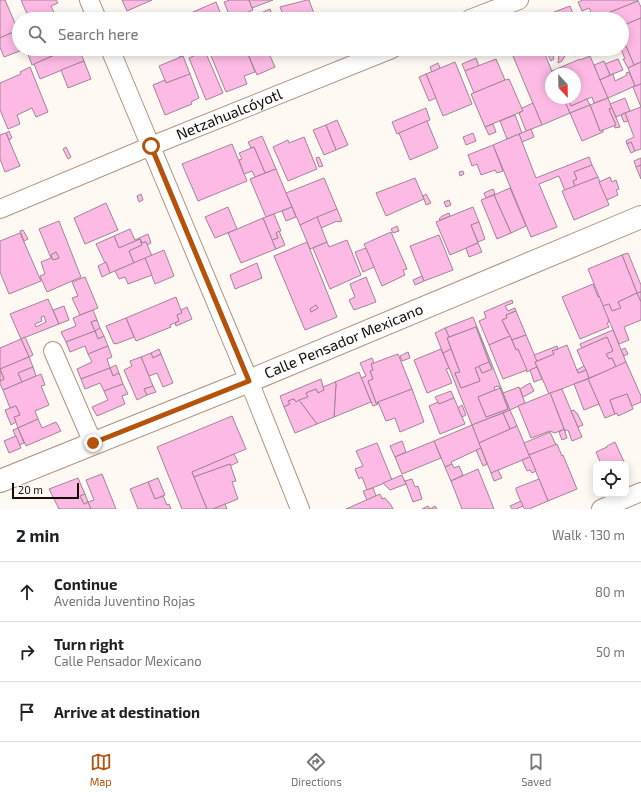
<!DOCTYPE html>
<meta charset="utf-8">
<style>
:root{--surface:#fff;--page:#f6f6f6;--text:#202124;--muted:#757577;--line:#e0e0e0;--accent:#b45309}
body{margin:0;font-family:"Exo 2",sans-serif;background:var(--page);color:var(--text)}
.controls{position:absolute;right:12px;bottom:12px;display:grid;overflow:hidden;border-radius:8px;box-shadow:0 2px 10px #0003}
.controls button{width:36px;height:36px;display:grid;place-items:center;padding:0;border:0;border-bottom:1px solid var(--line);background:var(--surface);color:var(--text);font:20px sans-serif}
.compass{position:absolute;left:545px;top:68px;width:36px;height:36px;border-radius:50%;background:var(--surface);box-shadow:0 2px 10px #0003;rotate:158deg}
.scale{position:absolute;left:12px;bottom:10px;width:67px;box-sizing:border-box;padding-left:4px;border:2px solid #160c05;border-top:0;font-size:11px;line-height:14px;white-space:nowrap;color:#160c05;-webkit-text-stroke:3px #fff9f4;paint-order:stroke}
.stop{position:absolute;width:12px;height:12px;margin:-9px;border:3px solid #b45309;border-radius:50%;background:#fff}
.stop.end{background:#b45309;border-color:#fff;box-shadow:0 1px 4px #0008}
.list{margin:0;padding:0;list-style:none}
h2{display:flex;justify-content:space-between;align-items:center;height:52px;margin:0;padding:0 16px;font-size:17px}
h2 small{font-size:13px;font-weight:400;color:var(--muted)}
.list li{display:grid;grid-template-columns:26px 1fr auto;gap:12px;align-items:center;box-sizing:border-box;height:60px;padding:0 16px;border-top:1px solid var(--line)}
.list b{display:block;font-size:15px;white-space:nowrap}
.list p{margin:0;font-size:13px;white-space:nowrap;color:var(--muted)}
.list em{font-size:13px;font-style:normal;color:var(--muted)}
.icon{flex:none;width:22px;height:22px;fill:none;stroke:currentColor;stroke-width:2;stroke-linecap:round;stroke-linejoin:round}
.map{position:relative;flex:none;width:641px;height:509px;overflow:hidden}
.search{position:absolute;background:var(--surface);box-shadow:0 2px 10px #0003;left:12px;right:12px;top:12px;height:44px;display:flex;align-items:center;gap:10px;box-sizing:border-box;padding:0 14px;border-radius:22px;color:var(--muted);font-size:15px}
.sheet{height:232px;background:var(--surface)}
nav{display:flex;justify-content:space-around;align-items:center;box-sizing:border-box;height:56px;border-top:1px solid var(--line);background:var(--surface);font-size:11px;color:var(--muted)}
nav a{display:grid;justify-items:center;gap:2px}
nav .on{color:var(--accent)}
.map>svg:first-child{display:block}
</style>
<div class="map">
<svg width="641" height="509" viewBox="0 0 641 509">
<rect width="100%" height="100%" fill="#fff9f4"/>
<!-- building -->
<g fill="#fdbae5" stroke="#a18396" fill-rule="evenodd">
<path d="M 0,0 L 5,0 L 18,30 L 0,38 Z"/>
<path d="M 21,0 L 56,0 L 58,3 L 51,6 L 57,19 L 36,19 L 34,14 L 28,16 Z"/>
<path d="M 122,0 L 152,0 L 127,11 Z"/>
<path d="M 230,0 L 249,0 L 253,10 L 231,19 L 224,2 Z"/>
<path d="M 249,0 L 273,0 L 252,8 Z"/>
<path d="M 307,0 L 309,0 L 316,19 L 285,19 L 280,7 Z"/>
<path d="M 583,0 L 638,0 L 638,1 L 603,15 L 603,17 L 598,19 L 594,19 L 589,8 L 582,11 L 578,2 Z"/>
<path d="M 638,1 L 641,7 L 641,18 L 622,26 L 622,19 L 598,19 L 603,17 L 603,15 Z"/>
<path d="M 216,2 L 222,17 L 229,14 L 231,19 L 177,19 Z"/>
<path d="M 570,6 L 575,19 L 551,19 L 549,14 Z"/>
<path d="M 270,9 L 274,19 L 247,19 Z"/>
<path d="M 549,14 L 550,17 L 545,19 L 537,19 Z"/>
<path d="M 641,18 L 641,62 L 634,65 L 622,37 L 622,26 Z"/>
<path d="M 18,30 L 19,34 L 19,49 L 25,49 L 4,57 L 0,47 L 0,38 Z"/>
<path d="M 626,46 L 634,65 L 628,68 L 623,59 L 625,59 L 621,49 Z"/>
<path d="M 26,49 L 47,49 L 50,57 L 32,65 Z"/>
<path d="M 47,49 L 69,49 L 50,57 Z"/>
<path d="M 69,49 L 79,49 L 84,61 L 40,79 L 34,64 Z"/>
<path d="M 177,49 L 198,49 L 180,57 Z"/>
<path d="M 212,49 L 246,49 L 255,72 L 244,76 L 247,84 L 226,92 L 209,51 Z"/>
<path d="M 250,49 L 260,49 L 251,53 Z"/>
<path d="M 260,49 L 267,49 L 275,67 L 257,75 L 248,54 Z"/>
<path d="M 510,49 L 543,49 L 553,74 L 551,74 L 551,98 L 564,98 L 570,113 L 542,125 Z"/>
<path d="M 572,49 L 587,49 L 588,50 L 575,56 Z"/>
<path d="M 205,51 L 223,93 L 206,100 L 189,58 Z"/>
<path d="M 564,51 L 566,54 L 562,61 L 558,63 L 559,55 Z"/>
<path d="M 552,53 L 554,59 L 551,61 L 548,55 Z"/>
<path d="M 183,56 L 190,74 L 166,83 L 159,66 Z"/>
<path d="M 590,56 L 608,98 L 594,103 L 592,97 L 571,106 L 567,98 L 575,98 L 575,74 L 553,74 L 552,71 L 580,59 L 580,60 Z"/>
<path d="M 476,58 L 479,66 L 465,71 L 462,64 Z"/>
<path d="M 496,59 L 505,80 L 474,93 L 465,71 Z"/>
<path d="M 618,59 L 623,70 L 610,75 L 605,64 Z"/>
<path d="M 84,61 L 91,79 L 68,88 L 61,70 Z"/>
<path d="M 604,61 L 610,75 L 600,80 L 594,65 Z"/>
<path d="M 455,62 L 472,104 L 443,116 L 426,74 Z"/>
<path d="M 641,62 L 641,84 L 635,86 L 628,68 Z"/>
<path d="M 438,63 L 440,68 L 432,72 L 430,67 Z"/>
<path d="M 30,67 L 48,112 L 36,117 L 32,108 L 17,115 L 20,124 L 8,129 L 0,110 L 0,83 L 21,74 L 20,72 Z"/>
<path d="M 629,72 L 635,86 L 608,98 L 600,80 L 613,74 L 615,81 L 627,75 L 626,73 Z"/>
<path d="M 190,74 L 199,98 L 191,102 L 192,104 L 165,115 L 153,85 L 165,80 L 166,83 Z"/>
<path d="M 426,74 L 436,98 L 429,101 L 419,77 Z"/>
<path d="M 509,79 L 523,111 L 485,127 L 471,94 L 505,80 Z"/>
<path d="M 641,84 L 641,107 L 633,87 Z"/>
<path d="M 608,98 L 612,108 L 609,109 L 616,125 L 600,131 L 590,105 Z"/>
<path d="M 625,98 L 630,111 L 616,117 L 610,104 Z"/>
<path d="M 587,99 L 590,105 L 570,113 L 566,104 L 569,102 L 571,106 Z"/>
<path d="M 533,103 L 542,125 L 526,131 L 519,113 L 523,111 L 522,108 Z"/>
<path d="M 590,105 L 600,131 L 603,130 L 603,132 L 582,141 L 570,113 Z"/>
<path d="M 641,107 L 641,149 L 635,151 L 631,142 L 627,144 L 626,141 L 634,137 L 625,113 Z"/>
<path d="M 426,108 L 430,120 L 397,134 L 392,122 Z"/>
<path d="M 612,108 L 620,127 L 615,128 L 614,126 L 616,125 L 609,109 Z"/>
<path d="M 625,113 L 628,121 L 624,122 L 621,115 Z"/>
<path d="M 515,115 L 522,133 L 507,139 L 500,121 Z"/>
<path d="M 337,120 L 348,145 L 336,150 L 326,125 Z"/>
<path d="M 427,121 L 438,148 L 410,160 L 399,133 Z"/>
<path d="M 493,124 L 496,132 L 489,135 L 485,127 Z"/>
<path d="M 326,125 L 336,150 L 324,155 L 313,130 Z"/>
<path d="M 531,129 L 534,137 L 522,142 L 519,134 Z"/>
<path d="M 9,131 L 12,138 L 9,140 L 6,133 Z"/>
<path d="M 6,133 L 20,166 L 5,172 L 0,159 L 0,135 Z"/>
<path d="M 473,133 L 476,141 L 466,145 L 463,137 Z"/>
<path d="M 519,134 L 536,178 L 589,157 L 592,165 L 574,172 L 577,179 L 573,181 L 575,186 L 565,191 L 559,176 L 539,184 L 557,227 L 531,237 L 493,145 Z"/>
<path d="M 262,136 L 276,169 L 265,173 L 254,147 L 251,148 L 248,142 Z"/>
<path d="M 304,137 L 317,169 L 288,181 L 273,147 L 288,140 L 289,143 Z"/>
<path d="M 631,142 L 635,151 L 631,153 L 627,144 Z"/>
<path d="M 232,144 L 247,181 L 198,201 L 182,164 Z"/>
<path d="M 493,145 L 503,171 L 497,173 L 495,170 L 481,175 L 477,164 L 472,166 L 468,155 Z"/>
<path d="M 66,147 L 71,157 L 68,159 L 63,149 Z"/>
<path d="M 254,147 L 265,173 L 255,177 L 252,171 L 244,174 L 239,160 L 242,159 L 239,153 Z"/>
<path d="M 319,157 L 323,166 L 319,167 L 316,158 Z"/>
<path d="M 641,158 L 641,165 L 636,167 L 634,161 Z"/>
<path d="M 592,165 L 598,177 L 575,186 L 573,181 L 577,179 L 574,172 Z"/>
<path d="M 641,165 L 641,179 L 636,167 Z"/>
<path d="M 276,169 L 292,207 L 266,217 L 250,179 Z"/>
<path d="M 463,171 L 464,174 L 460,176 L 459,172 Z"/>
<path d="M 598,177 L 609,205 L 574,220 L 562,191 Z"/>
<path d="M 610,177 L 612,182 L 616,180 L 619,189 L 616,190 L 618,195 L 607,200 L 599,182 Z"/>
<path d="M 324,178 L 337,209 L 300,225 L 286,193 Z"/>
<path d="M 415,178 L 424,199 L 386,216 L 376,193 Z"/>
<path d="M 510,188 L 526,226 L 511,233 L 494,195 Z"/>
<path d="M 493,189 L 495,194 L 486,198 L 484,193 Z"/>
<path d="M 141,194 L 143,200 L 139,202 L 137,196 Z"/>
<path d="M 426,194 L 431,203 L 426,205 L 423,196 Z"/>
<path d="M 494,195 L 511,233 L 497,239 L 481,200 Z"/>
<path d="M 449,200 L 451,205 L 446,207 L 444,202 Z"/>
<path d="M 106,203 L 118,230 L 85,244 L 74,218 Z"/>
<path d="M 228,207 L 237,229 L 215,238 L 205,217 Z"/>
<path d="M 292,207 L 296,217 L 286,221 L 282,211 Z"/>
<path d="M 473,207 L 479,222 L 471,225 L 478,243 L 450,255 L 436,222 Z"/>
<path d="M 337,209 L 342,221 L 338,222 L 337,221 L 321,228 L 317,217 Z"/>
<path d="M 449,213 L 450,216 L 440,220 L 439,219 L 442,216 Z"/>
<path d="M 274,214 L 281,231 L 276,233 L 278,238 L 272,240 L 263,218 Z"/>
<path d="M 317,217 L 327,242 L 310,249 L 300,225 Z"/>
<path d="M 263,218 L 276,249 L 241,263 L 228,233 Z"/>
<path d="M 59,221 L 81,277 L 47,292 L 40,276 L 45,274 L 41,262 L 51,258 L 39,229 ZM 56,252 L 59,258 L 53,260 L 51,255 Z"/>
<path d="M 479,222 L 485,239 L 478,242 L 471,225 Z"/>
<path d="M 397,226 L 399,231 L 393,233 L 391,229 Z"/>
<path d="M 130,229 L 135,240 L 148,234 L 151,243 L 147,245 L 146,242 L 142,243 L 140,239 L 119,248 L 114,236 Z"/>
<path d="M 23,230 L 28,239 L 24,241 L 20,231 Z"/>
<path d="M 279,231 L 285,245 L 276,249 L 272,240 L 278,238 L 276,233 Z"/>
<path d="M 391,232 L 407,269 L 403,270 L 405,275 L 382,286 L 364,244 Z"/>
<path d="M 20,233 L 41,281 L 9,294 L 0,272 L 0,241 Z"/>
<path d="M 439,235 L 453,270 L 424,281 L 410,246 Z"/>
<path d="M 114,236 L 119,248 L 140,239 L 142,245 L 129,251 L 134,263 L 110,273 L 106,262 L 105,263 L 96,244 Z"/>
<path d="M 140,239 L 142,243 L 146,242 L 152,256 L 134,263 L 129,251 L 142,245 Z"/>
<path d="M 347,240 L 361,275 L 330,289 L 313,248 L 327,242 L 329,247 Z"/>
<path d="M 307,242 L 337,317 L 305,330 L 274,256 ZM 316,305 L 318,308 L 311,312 L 310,309 Z"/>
<path d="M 478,243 L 482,252 L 469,257 L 466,248 Z"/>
<path d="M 366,248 L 374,267 L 363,272 L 355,252 Z"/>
<path d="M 164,250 L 174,276 L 155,284 L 145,258 Z"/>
<path d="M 56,252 L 59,258 L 53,260 L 51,255 Z"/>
<path d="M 628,253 L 641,285 L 641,292 L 637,293 L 622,255 Z"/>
<path d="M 622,255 L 637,293 L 618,302 L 621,308 L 612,311 L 609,304 L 603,306 L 588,269 Z"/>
<path d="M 145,258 L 152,275 L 128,284 L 125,277 L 119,279 L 115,271 Z"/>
<path d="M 106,262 L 110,273 L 102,277 L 98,266 Z"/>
<path d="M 257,263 L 262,278 L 235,289 L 230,275 Z"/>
<path d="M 422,276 L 424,281 L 415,285 L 413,280 Z"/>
<path d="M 85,277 L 98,308 L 80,315 L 72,298 L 78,296 L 72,282 Z"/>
<path d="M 366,277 L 376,302 L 354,310 L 349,300 L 355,297 L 350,284 Z"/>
<path d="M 593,284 L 598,297 L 599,296 L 608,317 L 609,322 L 607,323 L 609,327 L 580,339 L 562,297 Z"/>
<path d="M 641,292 L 641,302 L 637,293 Z"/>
<path d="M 637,293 L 641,302 L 641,320 L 624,327 L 629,340 L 619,344 L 603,306 L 609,304 L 612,311 L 621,308 L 618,302 Z"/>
<path d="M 176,297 L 182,313 L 177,315 L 179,321 L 170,325 L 171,327 L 136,341 L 126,318 Z"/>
<path d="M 48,299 L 59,324 L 21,339 L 10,314 ZM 44,316 L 46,322 L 36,327 L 35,324 L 42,321 L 41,317 Z"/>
<path d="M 512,300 L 513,303 L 505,306 L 508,311 L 515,308 L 516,311 L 506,315 L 507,318 L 502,320 L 508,333 L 509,332 L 510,336 L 489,345 L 479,321 L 486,318 L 484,312 Z"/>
<path d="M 316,305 L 318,308 L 311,312 L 310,309 Z"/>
<path d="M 64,306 L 69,320 L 59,324 L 53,310 Z"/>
<path d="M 187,307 L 192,319 L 176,326 L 175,323 L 179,321 L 177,315 L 182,313 L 181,310 Z"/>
<path d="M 93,310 L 97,320 L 91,322 L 95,331 L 66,342 L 61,332 L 76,326 L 73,318 Z"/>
<path d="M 516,311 L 526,335 L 512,340 L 502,320 L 507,318 L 506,315 Z"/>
<path d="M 473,317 L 510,410 L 472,425 L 443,353 L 451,349 L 460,372 L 455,373 L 461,388 L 480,381 L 475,368 L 479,366 L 482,373 L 492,369 L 476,327 L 449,337 L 445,328 ZM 499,386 L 508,409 L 486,417 L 478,397 L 495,390 L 494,387 Z"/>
<path d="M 126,318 L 134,337 L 116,344 L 116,343 L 114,344 L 106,326 Z"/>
<path d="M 97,320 L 100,328 L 95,331 L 91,322 Z"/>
<path d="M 476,327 L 489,362 L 475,368 L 480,381 L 461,388 L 455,373 L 460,372 L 447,338 Z"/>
<path d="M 100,328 L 104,336 L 98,339 L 95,331 Z"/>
<path d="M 445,328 L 449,337 L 447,338 L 451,349 L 443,353 L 435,333 Z"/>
<path d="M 613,330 L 626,362 L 616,367 L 612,358 L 609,359 L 606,354 L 613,351 L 607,337 L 582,348 L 580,344 Z"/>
<path d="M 95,331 L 98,339 L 104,336 L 108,346 L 88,354 L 85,346 L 70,352 L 66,342 Z"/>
<path d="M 526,335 L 537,361 L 535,362 L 537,367 L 527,372 L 518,349 L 516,350 L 512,340 Z"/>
<path d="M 510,336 L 516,350 L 518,349 L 527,370 L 503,379 L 489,345 Z"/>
<path d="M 25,337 L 33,355 L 29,357 L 21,339 Z"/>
<path d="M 607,337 L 613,351 L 606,354 L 609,359 L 612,358 L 616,367 L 589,378 L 577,350 Z"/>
<path d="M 21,339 L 29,357 L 0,369 L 0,348 Z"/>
<path d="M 567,345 L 578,373 L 586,370 L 589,378 L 549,394 L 535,362 L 554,354 L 552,351 Z"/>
<path d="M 108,346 L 112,357 L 107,359 L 110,368 L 81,379 L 77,369 L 92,362 L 88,354 Z"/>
<path d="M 557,346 L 558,349 L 552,351 L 554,354 L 537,361 L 534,355 Z"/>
<path d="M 625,348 L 628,354 L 624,356 L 621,350 Z"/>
<path d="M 159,349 L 161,354 L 153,358 L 151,353 Z"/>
<path d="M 441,349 L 449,368 L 446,369 L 452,383 L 427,393 L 414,360 Z"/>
<path d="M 408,352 L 410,358 L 402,361 L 400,356 Z"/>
<path d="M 151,353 L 153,358 L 161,354 L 173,383 L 163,387 L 157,373 L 149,376 L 141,357 Z"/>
<path d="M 398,354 L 412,389 L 376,403 L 368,381 L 373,379 L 370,371 L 373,370 L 371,364 Z"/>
<path d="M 29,357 L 33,367 L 18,373 L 22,382 L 3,390 L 0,384 L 0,381 L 4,379 L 0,369 Z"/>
<path d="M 141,357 L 153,386 L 144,389 L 147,395 L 137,400 L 124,370 L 132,366 L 130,361 Z"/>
<path d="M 372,358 L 374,363 L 371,364 L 373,370 L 370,371 L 373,379 L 368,381 L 376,403 L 377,403 L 378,404 L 373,406 L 361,378 L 366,376 L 360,363 Z"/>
<path d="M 489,362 L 492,369 L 482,373 L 479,366 Z"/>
<path d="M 626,362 L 641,396 L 641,402 L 632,406 L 627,394 L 610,400 L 615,414 L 605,418 L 588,379 Z"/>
<path d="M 116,365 L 119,373 L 113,376 L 110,368 Z"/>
<path d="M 584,366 L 586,370 L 578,373 L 577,370 Z"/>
<path d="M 33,367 L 36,376 L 22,382 L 18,373 Z"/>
<path d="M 537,367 L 542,379 L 534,382 L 530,370 Z"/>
<path d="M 110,368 L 113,376 L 119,373 L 123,384 L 104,391 L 100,383 L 85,389 L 81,379 Z"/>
<path d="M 0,369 L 4,379 L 0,381 Z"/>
<path d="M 359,372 L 371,402 L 334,417 L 336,384 L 335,382 Z"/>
<path d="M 41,374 L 45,385 L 41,386 L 49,405 L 35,411 L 38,419 L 18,428 L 14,417 L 20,415 L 16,406 L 10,408 L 3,390 Z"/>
<path d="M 321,379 L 324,390 L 318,393 L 316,389 L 306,393 L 308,397 L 296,402 L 294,399 L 288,401 L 290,404 L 284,407 L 280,396 Z"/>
<path d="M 588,379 L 599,404 L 584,410 L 574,384 Z"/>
<path d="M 335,382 L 336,384 L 334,417 L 317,424 L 299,400 L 308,397 L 306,393 L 316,389 L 318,393 L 324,390 L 323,387 Z"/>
<path d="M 530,383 L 534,391 L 523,397 L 520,389 Z"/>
<path d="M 123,384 L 128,394 L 122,396 L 125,404 L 97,416 L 92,407 L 108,400 L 104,391 Z"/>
<path d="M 153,386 L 156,392 L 147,395 L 144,389 Z"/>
<path d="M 519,387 L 525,403 L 510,410 L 503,393 Z"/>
<path d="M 500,388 L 508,409 L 486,417 L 478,397 Z"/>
<path d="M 412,389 L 424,422 L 400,432 L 395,418 L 386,421 L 378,402 Z"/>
<path d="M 562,389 L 582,437 L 572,441 L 568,430 L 565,431 L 550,393 Z"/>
<path d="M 451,391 L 454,398 L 439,404 L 435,397 Z"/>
<path d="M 550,393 L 564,429 L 555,433 L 550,431 L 531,438 L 518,406 Z"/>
<path d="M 627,394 L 633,409 L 618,416 L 617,413 L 615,414 L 610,400 Z"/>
<path d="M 454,398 L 465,424 L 440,434 L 429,406 L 438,402 L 439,404 Z"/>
<path d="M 294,399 L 296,402 L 299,400 L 317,424 L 295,433 L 284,407 L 290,404 L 288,401 Z"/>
<path d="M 462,405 L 466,415 L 462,417 L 458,408 Z"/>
<path d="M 16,406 L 20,415 L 14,417 L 16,422 L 11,425 L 5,410 Z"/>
<path d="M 510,410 L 517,426 L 510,429 L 503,413 Z"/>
<path d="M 574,410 L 576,413 L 577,413 L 583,425 L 578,427 L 571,411 Z"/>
<path d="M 503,413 L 510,429 L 479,443 L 472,425 Z"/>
<path d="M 232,416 L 246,449 L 192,472 L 207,509 L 182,509 L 157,447 Z"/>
<path d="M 38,419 L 42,428 L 56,422 L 61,431 L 26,446 L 18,428 Z"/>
<path d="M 472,425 L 481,448 L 451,462 L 452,464 L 445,467 L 434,441 Z"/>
<path d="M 517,426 L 530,457 L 491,473 L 479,443 Z"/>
<path d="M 18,428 L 24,443 L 19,445 L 13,430 Z"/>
<path d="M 564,429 L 567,438 L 562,440 L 559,432 Z"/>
<path d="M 550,432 L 556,445 L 529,455 L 524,443 Z"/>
<path d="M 16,436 L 21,448 L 9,453 L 4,441 Z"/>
<path d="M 402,441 L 406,452 L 395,457 L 390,446 Z"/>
<path d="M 434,441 L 441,458 L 402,474 L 395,457 Z"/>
<path d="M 615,442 L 625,464 L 601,464 L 596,452 L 607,447 L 607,446 Z"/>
<path d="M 377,443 L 392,480 L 367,490 L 362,477 L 359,479 L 355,469 L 363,466 L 356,451 Z"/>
<path d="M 557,444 L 562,456 L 563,455 L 577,489 L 548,501 L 529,455 Z"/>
<path d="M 481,448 L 487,464 L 483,466 L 476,450 Z"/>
<path d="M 234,454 L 238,462 L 230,466 L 230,464 L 194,477 L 192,472 Z"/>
<path d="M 530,457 L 536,471 L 532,473 L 530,470 L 527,471 L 522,460 Z"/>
<path d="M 230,464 L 236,481 L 232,482 L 238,499 L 213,509 L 207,509 L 194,477 Z"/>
<path d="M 452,464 L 454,468 L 459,466 L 463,475 L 451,481 L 445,467 Z"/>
<path d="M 478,469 L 494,509 L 462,509 L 451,481 Z"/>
<path d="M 498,470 L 502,478 L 494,481 L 491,473 Z"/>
<path d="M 102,474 L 116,509 L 91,509 L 88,502 L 94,500 L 86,480 Z"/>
<path d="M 402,475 L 406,484 L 390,490 L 383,483 Z"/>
<path d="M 78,478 L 85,494 L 80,496 L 84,504 L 88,502 L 91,509 L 59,509 L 49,489 Z"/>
<path d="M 158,478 L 165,495 L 155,499 L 148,482 Z"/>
<path d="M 412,479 L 415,487 L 418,486 L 422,499 L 413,502 L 405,481 Z"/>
<path d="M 539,479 L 548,501 L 529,509 L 525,509 L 523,507 L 516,490 L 516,488 Z"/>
<path d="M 148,482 L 155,499 L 163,496 L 167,505 L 169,504 L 171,509 L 138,509 L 130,489 Z"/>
<path d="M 373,488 L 376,496 L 367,500 L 363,491 Z"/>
<path d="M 85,494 L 88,502 L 84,504 L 80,496 Z"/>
<path d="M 380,494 L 382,499 L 385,498 L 391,505 L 393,509 L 346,509 Z"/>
<path d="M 521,501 L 523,506 L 516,509 L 512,509 L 510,506 Z"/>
<path d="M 225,504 L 227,509 L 213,509 Z"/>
<path d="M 428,506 L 430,509 L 435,506 L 437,509 L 422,509 Z"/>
</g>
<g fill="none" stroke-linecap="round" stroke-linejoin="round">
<defs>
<g id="street">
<path d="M 89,0 L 97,19"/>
<path d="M 470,19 L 519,0"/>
<path d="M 110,49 L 249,381 L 300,509"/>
<path id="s1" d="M 0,209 L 151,146 L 392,49"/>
<path d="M 53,351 L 93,443"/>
<path d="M 601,509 L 641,492"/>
</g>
<g id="secondary">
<path id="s2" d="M 0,481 L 249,381 L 641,217"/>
</g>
</defs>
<!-- street casing -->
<use href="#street" stroke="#b0947e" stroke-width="20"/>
<!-- secondary casing -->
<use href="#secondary" stroke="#b0947e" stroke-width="24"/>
<!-- street -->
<use href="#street" stroke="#fff" stroke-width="18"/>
<!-- secondary -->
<use href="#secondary" stroke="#fff" stroke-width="22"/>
</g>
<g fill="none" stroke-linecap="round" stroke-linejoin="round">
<!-- route -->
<path stroke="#b45309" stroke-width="5" d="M 93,443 L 249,381 L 151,146"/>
</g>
<g text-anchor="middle" stroke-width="3.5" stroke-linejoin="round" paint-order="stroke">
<!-- street labels -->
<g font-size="15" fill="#160c05" stroke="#fff9f4">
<text dy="5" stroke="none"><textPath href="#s1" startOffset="248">Netzahualcóyotl</textPath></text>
<text dy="5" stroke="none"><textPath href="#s2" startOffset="371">Calle Pensador Mexicano</textPath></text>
</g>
</g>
</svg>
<div class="controls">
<button><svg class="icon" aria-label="locate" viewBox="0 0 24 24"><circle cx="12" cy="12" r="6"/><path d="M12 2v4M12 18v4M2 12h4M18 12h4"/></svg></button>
</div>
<svg class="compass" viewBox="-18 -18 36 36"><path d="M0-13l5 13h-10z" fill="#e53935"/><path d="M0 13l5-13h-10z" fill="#757577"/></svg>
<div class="scale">20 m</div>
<div class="stop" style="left:151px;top:146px"></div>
<div class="stop end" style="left:93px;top:443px"></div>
<div class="search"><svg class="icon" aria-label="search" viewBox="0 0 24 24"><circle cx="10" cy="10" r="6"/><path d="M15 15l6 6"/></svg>Search here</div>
</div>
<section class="sheet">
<h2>2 min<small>Walk · 130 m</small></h2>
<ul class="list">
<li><svg class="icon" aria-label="ahead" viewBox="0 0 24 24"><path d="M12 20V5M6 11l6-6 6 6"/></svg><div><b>Continue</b><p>Avenida Juventino Rojas</p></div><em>80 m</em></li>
<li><svg class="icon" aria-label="right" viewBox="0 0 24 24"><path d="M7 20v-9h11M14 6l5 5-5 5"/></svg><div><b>Turn right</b><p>Calle Pensador Mexicano</p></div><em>50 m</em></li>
<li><svg class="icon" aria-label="arrive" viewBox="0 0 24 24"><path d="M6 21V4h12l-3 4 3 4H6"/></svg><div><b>Arrive at destination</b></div></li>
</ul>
</section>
<nav>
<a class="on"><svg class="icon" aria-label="map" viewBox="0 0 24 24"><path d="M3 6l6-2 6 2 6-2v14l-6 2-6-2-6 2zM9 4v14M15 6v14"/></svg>Map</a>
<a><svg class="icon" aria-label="directions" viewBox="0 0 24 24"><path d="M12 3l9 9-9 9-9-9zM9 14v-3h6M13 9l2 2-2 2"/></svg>Directions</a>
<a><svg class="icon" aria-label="saved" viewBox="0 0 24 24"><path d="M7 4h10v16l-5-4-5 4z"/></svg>Saved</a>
</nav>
